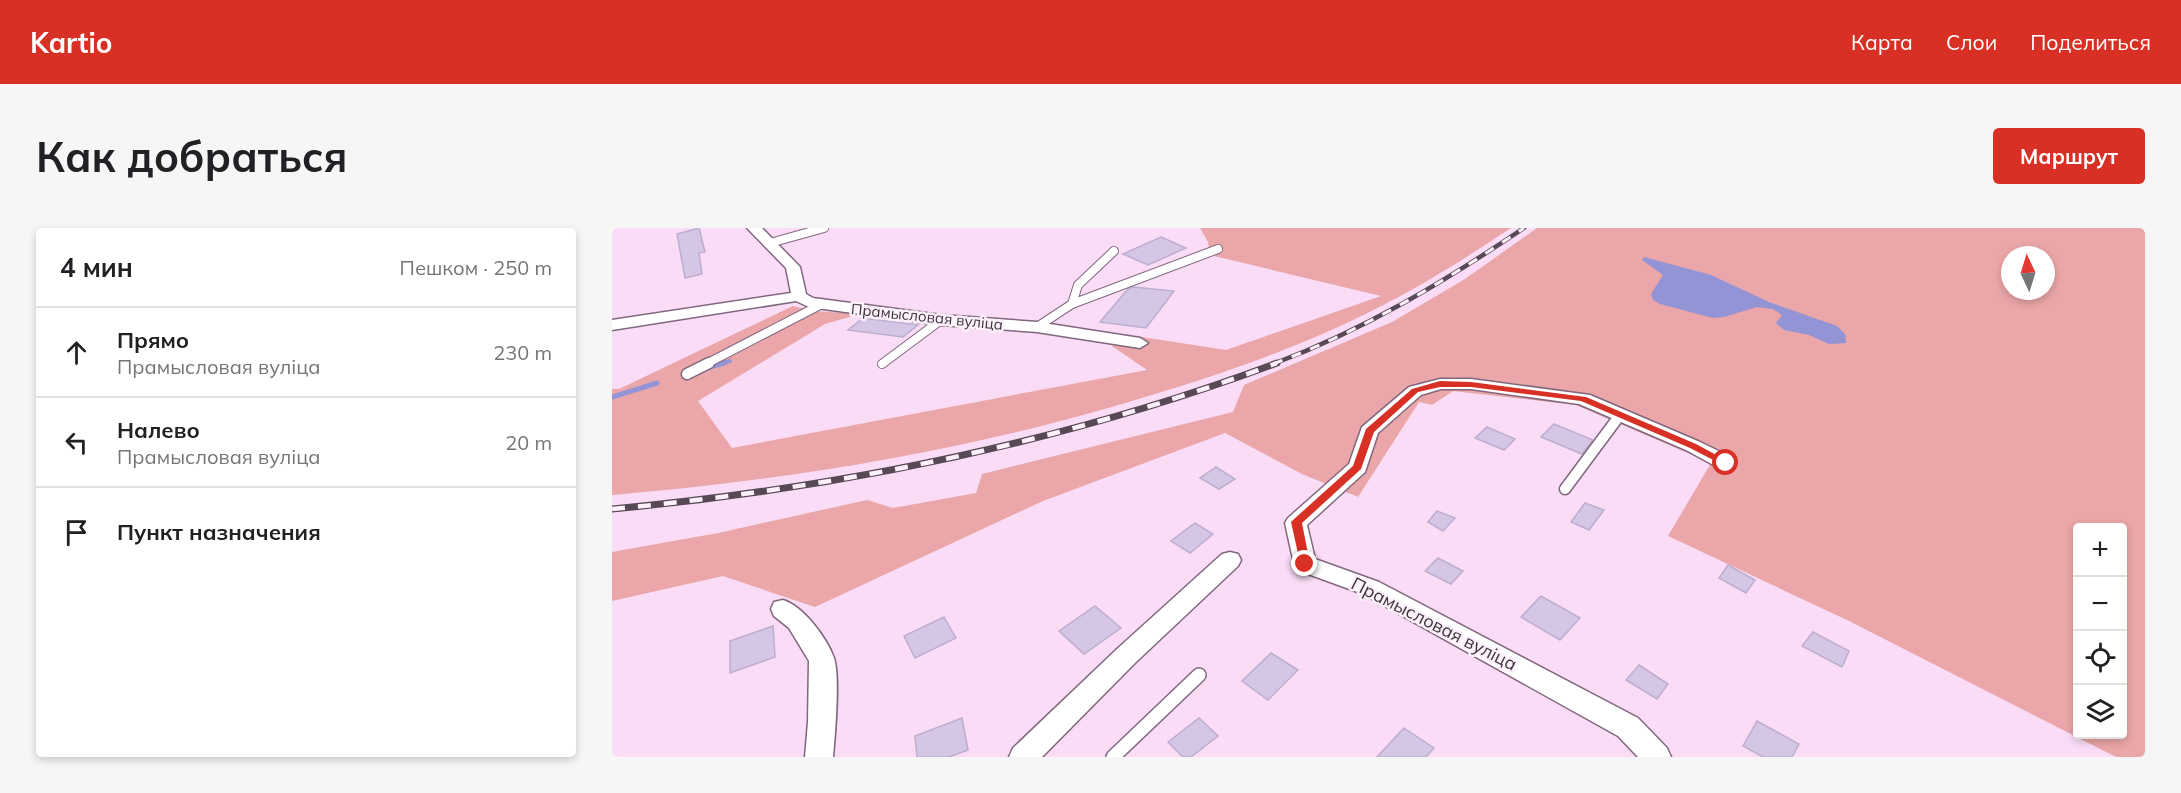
<!DOCTYPE html>
<html lang="ru">
<meta charset="utf-8">
<style>
:root{--surface:#fff;--page:#f6f6f6;--text:#202124;--muted:#757577;--line:#e0e0e0;--accent:#d93025}
body{margin:0;font-family:Mulish,sans-serif;background:var(--page);color:var(--text)}
.controls{position:absolute;right:18px;bottom:18px;display:grid;overflow:hidden;border-radius:6px;box-shadow:0 3px 9px #0003}
.controls button{width:54px;height:54px;display:grid;place-items:center;padding:0;border:0;border-bottom:2px solid var(--line);background:var(--surface);color:var(--text);font:30px sans-serif}
.compass{position:absolute;left:1389px;top:18px;width:54px;height:54px;border-radius:50%;background:var(--surface);box-shadow:0 3px 9px #0003;rotate:356deg}
.stop{position:absolute;width:18px;height:18px;margin:-14px;border:4px solid #d93025;border-radius:50%;background:#fff}
.stop.end{background:#d93025;border-color:#fff;box-shadow:0 2px 6px #0008}
.list{margin:0;padding:0;list-style:none}
h2{display:flex;justify-content:space-between;align-items:center;height:78px;margin:0;padding:0 24px;font-size:26px}
h2 small{font-size:20px;font-weight:400;color:var(--muted)}
.list li{display:grid;grid-template-columns:39px 1fr auto;gap:18px;align-items:center;box-sizing:border-box;height:90px;padding:0 24px;border-top:2px solid var(--line)}
.list b{display:block;font-size:22px;white-space:nowrap}
.list p{margin:0;font-size:20px;white-space:nowrap;color:var(--muted)}
.list em{font-size:20px;font-style:normal;color:var(--muted)}
.icon{flex:none;width:33px;height:33px;fill:none;stroke:currentColor;stroke-width:2;stroke-linecap:round;stroke-linejoin:round}
.map{position:relative;flex:none;width:1533px;height:529px;overflow:hidden;border-radius:6px}
header{display:flex;align-items:center;gap:36px;box-sizing:border-box;height:84px;padding:0 30px;background:var(--accent);color:#fff}
header strong{font-size:28px}
nav{display:flex;gap:33px;margin-inline-start:auto;font-size:21px}
.intro{display:flex;align-items:center;justify-content:space-between;box-sizing:border-box;height:144px;padding:0 36px}
h1{margin:0;font-size:42px}
.button{padding:15px 27px;border-radius:6px;background:var(--accent);color:#fff;font-size:21px;font-weight:700}
main{display:flex;gap:36px;padding:0 36px}
aside{flex:1;background:var(--surface);border-radius:6px;box-shadow:0 3px 9px #0003}
.map>svg:first-child{display:block}
</style>
<header>
<strong>Kartio</strong>
<nav><a>Карта</a><a>Слои</a><a>Поделиться</a></nav>
</header>
<div class="intro"><h1>Как добраться</h1><a class="button">Маршрут</a></div>
<main>
<aside>
<h2>4 мин<small>Пешком · 250 m</small></h2>
<ul class="list">
<li><svg class="icon" aria-label="ahead" viewBox="0 0 24 24"><path d="M12 20V5M6 11l6-6 6 6"/></svg><div><b>Прямо</b><p>Прамысловая вуліца</p></div><em>230 m</em></li>
<li><svg class="icon" aria-label="left" viewBox="0 0 24 24"><path d="M17 20v-9H6M10 6l-5 5 5 5"/></svg><div><b>Налево</b><p>Прамысловая вуліца</p></div><em>20 m</em></li>
<li><svg class="icon" aria-label="arrive" viewBox="0 0 24 24"><path d="M6 21V4h12l-3 4 3 4H6"/></svg><div><b>Пункт назначения</b></div></li>
</ul>
</aside>
<div class="map">
<svg width="1533" height="529" viewBox="0 0 1533 529">
<rect width="100%" height="100%" fill="#fadcf6"/>
<!-- green -->
<g fill="#eaa6a8" fill-rule="evenodd">
<path d="M 588,0 L 899,0 C 848,34 795,67 739,93 C 665,128 588,153 510,176 C 343,225 173,252 0,267 L 0,161 L 7,161 L 181,78 L 202,83 L 248,86 L 213,96 L 86,173 L 120,220 L 535,142 L 500,118 L 511,106 L 614,122 L 769,68 L 598,27 L 596,14 Z"/>
<path d="M 925,0 L 1533,0 L 1533,529 L 1504,529 L 1237,393 L 1056,308 L 1099,235 L 964,177 L 841,163 L 820,177 L 807,174 L 746,269 L 690,246 L 613,205 L 431,273 L 203,379 L 111,348 L 0,373 L 0,324 L 106,305 L 255,272 L 281,280 L 364,265 L 370,246 L 621,184 L 632,157 L 780,94 L 853,51 ZM 1398,27 L 1434,27 L 1434,63 L 1398,63 ZM 1466,299 L 1510,299 L 1510,506 L 1466,506 Z"/>
</g>
<!-- water -->
<path fill="#9394d5" d="M 1032,29 L 1099,47 L 1157,74 L 1225,98 L 1233,106 L 1234,115 L 1217,116 L 1197,107 L 1172,102 L 1164,95 L 1170,87 L 1161,81 L 1145,79 L 1112,89 L 1101,90 L 1048,76 L 1041,72 L 1039,66 L 1051,47 L 1030,32 Z"/>
<g fill="none" stroke-linecap="round" stroke-linejoin="round">
<!-- stream-far1 -->
<path stroke="#9394d5" stroke-width="4" d="M 107,136 L 118,133"/>
<!-- stream -->
<g stroke="#9394d5" stroke-width="5">
<path d="M 94,140 L 112,135"/>
<path d="M 0,169 L 45,155"/>
</g>
</g>
<!-- building -->
<g fill="#d5c6e6" stroke="#bdaece" stroke-width="1.5">
<path d="M 87,0 L 93,24 L 87,25 L 90,46 L 73,50 L 65,6 Z"/>
<path d="M 549,9 L 574,20 L 536,37 L 511,26 Z"/>
<path d="M 521,59 L 562,63 L 534,100 L 488,94 L 516,61 Z"/>
<path d="M 251,90 L 306,97 L 291,109 L 236,102 Z"/>
<path d="M 942,196 L 981,212 L 970,226 L 929,209 Z"/>
<path d="M 875,199 L 903,211 L 892,222 L 863,210 Z"/>
<path d="M 604,239 L 623,251 L 607,261 L 588,250 Z"/>
<path d="M 973,275 L 992,282 L 977,302 L 959,294 Z"/>
<path d="M 825,283 L 843,290 L 831,303 L 816,294 Z"/>
<path d="M 583,295 L 601,306 L 578,325 L 559,313 Z"/>
<path d="M 826,330 L 851,343 L 839,356 L 813,343 Z"/>
<path d="M 1116,337 L 1143,352 L 1134,365 L 1107,350 Z"/>
<path d="M 929,368 L 968,390 L 948,412 L 909,389 Z"/>
<path d="M 483,378 L 509,400 L 472,426 L 447,403 Z"/>
<path d="M 332,389 L 344,410 L 303,430 L 292,408 Z"/>
<path d="M 161,398 L 163,429 L 118,445 L 118,413 Z"/>
<path d="M 1201,404 L 1237,423 L 1230,439 L 1190,418 Z"/>
<path d="M 659,425 L 686,442 L 656,472 L 630,453 Z"/>
<path d="M 1027,437 L 1056,456 L 1045,471 L 1014,452 Z"/>
<path d="M 350,490 L 356,522 L 337,529 L 305,529 L 303,508 Z"/>
<path d="M 587,490 L 606,508 L 579,529 L 571,529 L 556,514 Z"/>
<path d="M 1145,493 L 1187,516 L 1180,529 L 1151,529 L 1131,518 Z"/>
<path d="M 792,500 L 822,520 L 814,529 L 765,529 Z"/>
</g>
<g fill="none" stroke-linecap="round" stroke-linejoin="round">
<defs>
<g id="service-far2">
<path d="M 158,15 L 212,0"/>
<path d="M 460,76 L 606,21"/>
<path d="M 425,99 L 460,76 L 466,57 L 502,23"/>
<path d="M 94,136 L 208,77"/>
<path d="M 270,136 L 329,92"/>
</g>
<g id="service-far1">
<path d="M 75,146 L 97,135"/>
<path d="M 953,261 L 1008,187"/>
</g>
<path id="service" d="M 501,529 L 587,447"/>
<g id="minor">
<path d="M 135,0 L 150,0 L 188,39 L 194,66 L 201,70 L 329,87 L 425,94 L 528,110 L 536,115 L 528,120 L 425,104 L 329,97 L 197,79 L 184,73 L 0,102 L 0,92 L 179,65 L 174,40 Z"/>
<path d="M 828,151 L 859,151 L 978,167 L 1088,214 L 1121,230 L 1124,235 L 1121,240 L 1114,241 L 1107,240 L 1074,222 L 967,176 L 859,161 L 829,161 L 809,167 L 766,205 L 753,244 L 695,297 L 703,331 L 767,354 L 1026,490 L 1055,520 L 1059,529 L 1026,529 L 1006,508 L 751,366 L 685,342 L 682,336 L 673,295 L 676,290 L 737,236 L 750,199 L 797,159 Z"/>
<path d="M 618,324 L 626,326 L 629,332 L 626,338 L 523,435 L 430,529 L 397,529 L 401,520 L 505,421 L 610,326 Z"/>
<path d="M 171,372 C 191,378 215,410 222,430 C 228,448 223,508 221,529 L 193,529 L 196,494 L 197,433 L 177,400 L 162,388 L 159,381 L 162,374 Z"/>
</g>
</defs>
<!-- service-far2 casing -->
<use href="#service-far2" stroke="#81677e" stroke-width="10"/>
<!-- service-far1 casing -->
<use href="#service-far1" stroke="#81677e" stroke-width="13"/>
<!-- service casing -->
<use href="#service" stroke="#81677e" stroke-width="16"/>
<!-- minor casing -->
<use href="#minor" stroke="#81677e" stroke-width="3"/>
<!-- service-far2 -->
<use href="#service-far2" stroke="#fff" stroke-width="8"/>
<!-- service-far1 -->
<use href="#service-far1" stroke="#fff" stroke-width="10"/>
<!-- service -->
<use href="#service" stroke="#fff" stroke-width="13"/>
<!-- minor -->
<use href="#minor" fill="#fff" fill-rule="evenodd"/>
<defs>
<path id="rail-far1" d="M 661,136 C 752,102 832,54 912,0"/>
<path id="rail" d="M 0,281 C 227,260 451,215 665,135"/>
</defs>
<!-- rail-far1 casing -->
<use href="#rail-far1" stroke="#574955" stroke-width="4.5"/>
<!-- rail casing -->
<use href="#rail" stroke="#574955" stroke-width="7"/>
<!-- rail-far1 -->
<use href="#rail-far1" stroke="#fcf0fa" stroke-width="3" stroke-dasharray="10" stroke-linecap="butt"/>
<!-- rail -->
<use href="#rail" stroke="#fcf0fa" stroke-width="4.5" stroke-dasharray="13" stroke-linecap="butt"/>
</g>
<!-- route -->
<path fill="#d93025" d="M 828,153 L 859,154 L 974,169 L 1084,216 L 1119,235 L 1111,237 L 1078,220 L 969,173 L 859,159 L 828,159 L 806,164 L 762,204 L 749,241 L 690,295 L 698,336 L 697,339 L 689,339 L 679,294 L 681,292 L 741,238 L 754,201 L 800,161 Z"/>
<g text-anchor="middle" stroke-width="5" stroke-linejoin="round" paint-order="stroke">
<!-- far-street labels -->
<g font-size="15" fill="#3e333d" stroke="#fcf0fa">
<text transform="translate(315 89) rotate(6)" y="5">Прамысловая вуліца</text>
</g>
<!-- street labels -->
<g font-size="18" fill="#3e333d" stroke="#fcf0fa">
<text transform="translate(822 396) rotate(27)" y="6">Прамысловая вуліца</text>
</g>
</g>
</svg>
<div class="controls">
<button>+</button>
<button>−</button>
<button><svg class="icon" aria-label="locate" viewBox="0 0 24 24"><circle cx="12" cy="12" r="6"/><path d="M12 2v4M12 18v4M2 12h4M18 12h4"/></svg></button>
<button><svg class="icon" aria-label="layers" viewBox="0 0 24 24"><path d="M12 4l9 5-9 5-9-5zM3 14l9 5 9-5"/></svg></button>
</div>
<svg class="compass" viewBox="-18 -18 36 36"><path d="M0-13l5 13h-10z" fill="#e53935"/><path d="M0 13l5-13h-10z" fill="#757577"/></svg>
<div class="stop" style="left:1114px;top:235px"></div>
<div class="stop end" style="left:693px;top:336px"></div>
</div>
</main>
